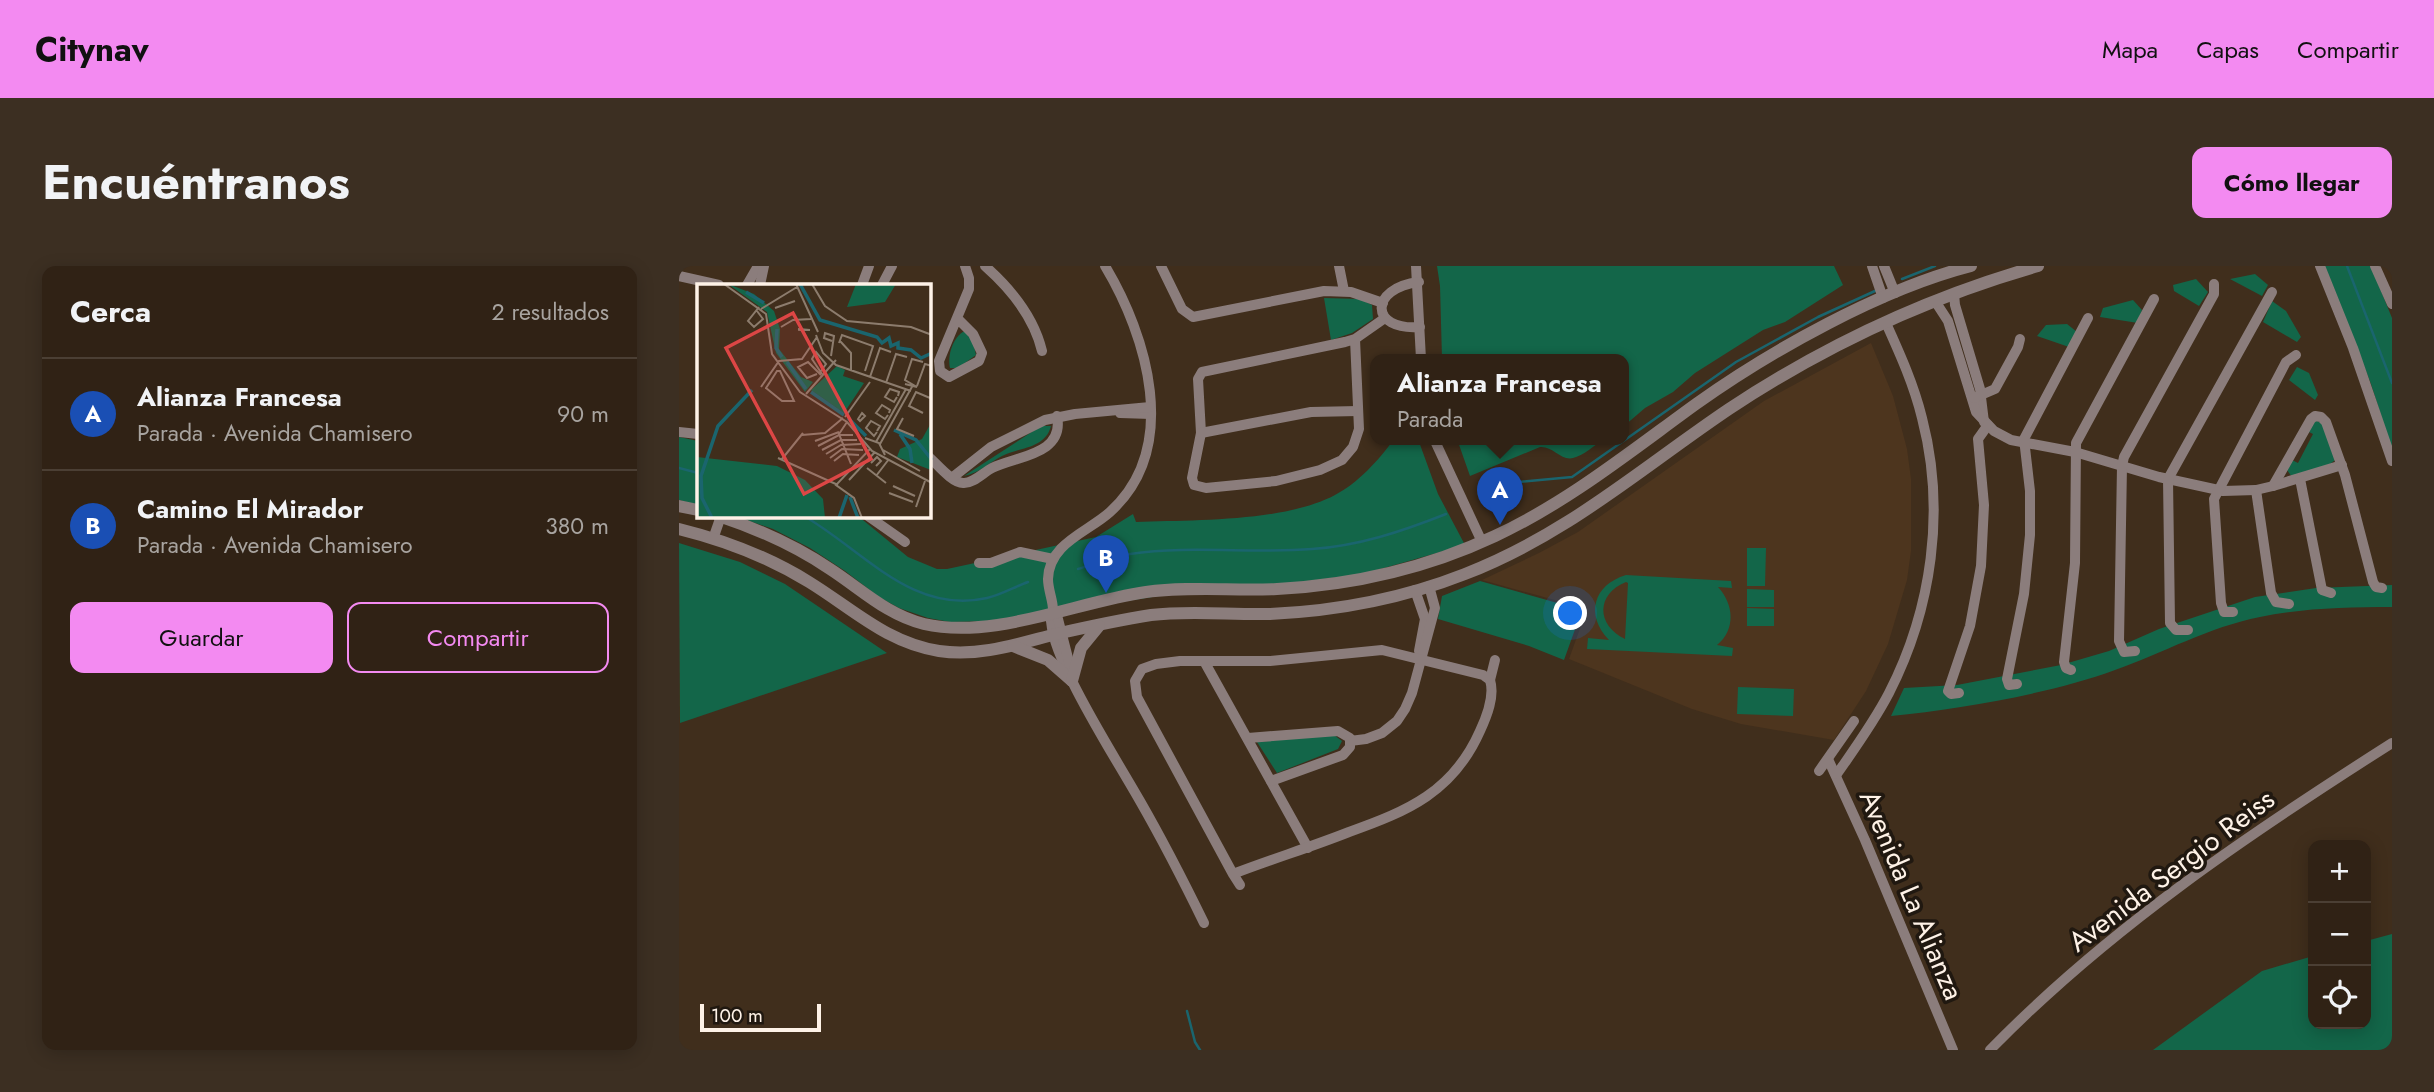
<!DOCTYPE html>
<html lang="es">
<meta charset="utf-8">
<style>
:root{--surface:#302215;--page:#3c2f22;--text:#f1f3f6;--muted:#a8a4a0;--line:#4b3f34;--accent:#f38af1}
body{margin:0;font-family:Jost,sans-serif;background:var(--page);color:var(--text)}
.controls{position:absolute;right:21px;bottom:21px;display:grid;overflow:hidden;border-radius:14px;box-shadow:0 4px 18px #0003}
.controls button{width:63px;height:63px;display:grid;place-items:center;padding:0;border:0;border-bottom:2px solid var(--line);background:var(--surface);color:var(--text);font:35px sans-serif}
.scale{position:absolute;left:21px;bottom:18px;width:121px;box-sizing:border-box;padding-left:7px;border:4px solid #fef2e7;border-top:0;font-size:19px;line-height:24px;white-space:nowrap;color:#fef2e7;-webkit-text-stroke:5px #201810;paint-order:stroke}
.you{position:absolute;left:892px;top:348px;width:24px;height:24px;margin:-18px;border:5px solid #fff;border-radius:50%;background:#1a73e8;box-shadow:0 0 0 10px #1a73e833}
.badge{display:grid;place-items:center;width:46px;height:46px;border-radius:50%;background:var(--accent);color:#fff;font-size:23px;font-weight:700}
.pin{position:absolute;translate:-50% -58px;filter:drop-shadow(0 2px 4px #0008)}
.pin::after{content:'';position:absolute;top:37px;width:24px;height:21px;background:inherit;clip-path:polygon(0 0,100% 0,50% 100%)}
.popup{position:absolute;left:691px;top:88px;width:259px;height:91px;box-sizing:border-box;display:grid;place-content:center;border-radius:14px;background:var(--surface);filter:drop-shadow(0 2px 5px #0005);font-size:23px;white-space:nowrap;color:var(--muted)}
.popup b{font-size:26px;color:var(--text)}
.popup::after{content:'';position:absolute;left:50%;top:100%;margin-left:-14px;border:14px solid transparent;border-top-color:var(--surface)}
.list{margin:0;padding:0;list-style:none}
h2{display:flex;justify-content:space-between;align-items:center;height:91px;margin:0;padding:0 28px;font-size:30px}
h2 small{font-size:23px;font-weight:400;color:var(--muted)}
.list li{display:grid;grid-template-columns:46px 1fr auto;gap:21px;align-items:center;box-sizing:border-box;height:112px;padding:0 28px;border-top:2px solid var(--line)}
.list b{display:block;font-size:26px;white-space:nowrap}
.list p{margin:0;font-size:23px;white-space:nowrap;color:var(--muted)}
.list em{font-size:23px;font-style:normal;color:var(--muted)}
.actions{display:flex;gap:14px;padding:21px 28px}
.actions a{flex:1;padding:16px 0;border:2px solid var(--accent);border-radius:14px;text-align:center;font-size:24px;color:var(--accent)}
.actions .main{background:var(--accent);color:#111}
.icon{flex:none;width:38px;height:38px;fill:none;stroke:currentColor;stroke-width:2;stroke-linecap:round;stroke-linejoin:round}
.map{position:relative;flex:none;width:1713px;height:784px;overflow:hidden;border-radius:14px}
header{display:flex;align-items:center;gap:42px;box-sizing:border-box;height:98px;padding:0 35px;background:var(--accent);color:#111}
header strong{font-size:33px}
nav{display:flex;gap:38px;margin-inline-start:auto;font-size:24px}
.intro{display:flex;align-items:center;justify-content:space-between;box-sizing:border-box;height:168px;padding:0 42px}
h1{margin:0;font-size:49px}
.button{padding:18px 32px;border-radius:14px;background:var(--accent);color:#111;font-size:24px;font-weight:700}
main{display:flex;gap:42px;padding:0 42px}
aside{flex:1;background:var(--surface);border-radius:14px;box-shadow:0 4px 18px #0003}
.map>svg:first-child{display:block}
</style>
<header>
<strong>Citynav</strong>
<nav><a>Mapa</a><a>Capas</a><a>Compartir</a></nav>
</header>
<div class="intro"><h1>Encuéntranos</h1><a class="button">Cómo llegar</a></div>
<main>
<aside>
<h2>Cerca<small>2 resultados</small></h2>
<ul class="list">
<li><span class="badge" style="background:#1a4fb4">A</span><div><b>Alianza Francesa</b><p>Parada · Avenida Chamisero</p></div><em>90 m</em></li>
<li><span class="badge" style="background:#1a4fb4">B</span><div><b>Camino El Mirador</b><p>Parada · Avenida Chamisero</p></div><em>380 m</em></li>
</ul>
<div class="actions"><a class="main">Guardar</a><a>Compartir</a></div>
</aside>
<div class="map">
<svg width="1713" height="784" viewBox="0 0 1713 784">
<rect width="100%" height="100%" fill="#402e1c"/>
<!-- built -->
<path fill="#4d351e" d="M 1192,77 L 1214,130 L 1228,183 L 1232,213 L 1232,285 L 1228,314 L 1209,378 L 1187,425 L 1155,474 L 1062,458 L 1013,443 L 890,393 L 908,343 L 803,314 L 860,287 L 899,266 L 1085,135 Z"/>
<!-- green -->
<g fill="#136649" fill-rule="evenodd">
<path d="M 758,0 L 1155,0 L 1164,19 L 1106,56 L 1084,64 L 1016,107 L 994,126 L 966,142 L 945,160 L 945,93 L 763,93 L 761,20 Z"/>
<path d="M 1646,0 L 1692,0 L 1713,52 L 1713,184 L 1692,118 Z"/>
<path d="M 1576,8 L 1589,19 L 1583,30 L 1551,13 Z"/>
<path d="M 1517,13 L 1529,26 L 1520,40 L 1495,25 L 1494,19 Z"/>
<path d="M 645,32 L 681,33 L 693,39 L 694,53 L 673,67 L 652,74 Z"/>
<path d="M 1454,34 L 1463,44 L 1459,57 L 1421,51 L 1424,42 Z"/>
<path d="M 1593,35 L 1607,45 L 1622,71 L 1618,76 L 1584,56 Z"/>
<path d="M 1388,58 L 1398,66 L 1390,81 L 1358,70 L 1367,59 Z"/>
<path d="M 286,65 L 294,76 L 297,89 L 279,102 L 271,102 C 268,90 274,70 286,65 Z"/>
<path d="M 1618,101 L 1630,107 L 1639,129 L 1636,134 L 1610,114 Z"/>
<path d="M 1638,155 L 1643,157 L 1656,194 L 1651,198 L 1613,211 L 1608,204 L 1613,194 L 1619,197 L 1634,168 L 1628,165 L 1633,156 Z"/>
<path d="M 362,160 L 372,160 C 366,183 341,181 323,190 C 309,197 301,207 285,210 Z"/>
<path d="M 0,171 L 19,175 L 19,239 L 0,234 Z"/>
<path d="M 715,173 L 739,173 L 759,228 L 786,279 L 684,308 L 606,318 L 558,318 L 317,355 L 271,356 L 249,352 L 220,342 L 200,331 L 166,305 L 131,282 L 94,263 L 56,250 L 179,250 L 229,291 L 258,303 L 268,303 L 417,271 L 454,248 L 457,256 C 515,254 605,256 656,229 C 679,217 700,194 715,173 Z"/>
<path d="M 778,173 L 925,173 C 916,179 904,190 894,192 C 882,195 874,180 861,181 L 791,210 Z"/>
<path d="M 0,277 L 61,296 L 106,318 L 208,387 L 1,457 Z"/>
<path d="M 1068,282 L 1087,282 L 1086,320 L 1068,320 Z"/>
<path d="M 947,309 L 1052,315 L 1053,322 L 1039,321 C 1055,338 1057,364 1038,379 L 1054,382 L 1053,390 L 908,383 L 909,372 L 930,374 C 906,349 914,319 947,309 ZM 947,316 L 949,317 L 946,373 C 917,359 917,328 947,316 Z"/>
<path d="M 801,315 L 903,344 L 885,394 L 850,380 L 759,353 L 763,330 Z"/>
<path d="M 1713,319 L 1713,341 C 1668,341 1625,342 1581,351 C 1530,361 1484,387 1436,404 C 1370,428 1282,443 1212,450 L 1225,422 L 1278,419 L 1382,399 L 1430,385 L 1480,363 L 1576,331 L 1637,322 Z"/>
<path d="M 1068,323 L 1095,324 L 1095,341 L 1068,341 Z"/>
<path d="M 1068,342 L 1095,343 L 1095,360 L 1068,360 Z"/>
<path d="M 1059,421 L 1115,423 L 1114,450 L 1058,448 Z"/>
<path d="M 655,469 L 663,475 L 659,483 L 598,507 L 578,476 Z"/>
<path d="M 1713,668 L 1713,784 L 1474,784 L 1583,705 L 1634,690 L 1634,758 L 1687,758 L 1687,675 Z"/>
</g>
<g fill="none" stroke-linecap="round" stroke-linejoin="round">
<!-- stream -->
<g stroke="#1a656e" stroke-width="2.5">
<path d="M 1668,0 L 1713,117"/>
<path d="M 1223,13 L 1256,0"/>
<path d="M 0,202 L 19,207"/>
<path d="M 814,227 L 840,216 L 893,211 L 1057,96 L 1139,51 L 1196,25"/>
<path d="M 125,250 C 184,284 233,349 308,332 C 322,329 335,321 349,316"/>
<path d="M 399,303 C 416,298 434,291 451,288 C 511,279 573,288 633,283 C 680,280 724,265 767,248"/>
<path d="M 508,745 L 516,776 L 521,784"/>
</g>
<!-- minor -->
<g stroke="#8b7d7c" stroke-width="10">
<path d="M 306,0 C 332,23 355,51 363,85"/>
<path d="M 426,0 C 468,70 502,182 431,246 C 409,266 370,277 369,313 C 369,324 374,334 374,344 C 373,348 372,351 372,355 C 374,376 384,396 393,415 C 413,456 438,495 461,535 C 484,575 505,616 525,657"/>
<path d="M 482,0 L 503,43 L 514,51 L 645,25 L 672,26 L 704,37"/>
<path d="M 660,0 L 665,25"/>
<path d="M 737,0 L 742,93"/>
<path d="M 1193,0 L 1204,32"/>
<path d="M 1205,0 L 1216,27"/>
<path d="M 1641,0 L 1674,82 L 1713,195"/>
<path d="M 1696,0 L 1713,38"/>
<path d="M 0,10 L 40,19"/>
<path d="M 740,16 C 690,22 690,65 741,61"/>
<path d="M 68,19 L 79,0"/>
<path d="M 81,19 L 85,0"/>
<path d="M 183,19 L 190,0"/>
<path d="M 203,19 L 213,0"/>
<path d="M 1275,28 L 1276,39 L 1301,123 L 1305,156"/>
<path d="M 1256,35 L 1269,55 L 1297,146 L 1315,165 L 1332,174 L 1396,186 L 1480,211 L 1544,225 L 1577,224 L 1594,220 L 1663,199"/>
<path d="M 278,52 L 294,68 L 303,87 L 300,95 L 270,111 L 261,105 L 260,95 L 290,23 L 290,12 L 286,0"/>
<path d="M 676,73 L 680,163 L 674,181 L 663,194 L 641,204 L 597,215 L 527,222 L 515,219 L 513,212 L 522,167 L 519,113 L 523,106 L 666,76 L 676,73 L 706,52"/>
<path d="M 1295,132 L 1316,123 L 1339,81 L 1341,73"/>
<path d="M 441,147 L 472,148"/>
<path d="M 0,166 L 19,168"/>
<path d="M 522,167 L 632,146 L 679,145"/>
<path d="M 755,173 L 803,276"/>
<path d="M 250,191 C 258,198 273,217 284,217 C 294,218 305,206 313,202 C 337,190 386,189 378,150"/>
<path d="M 274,211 L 312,181 L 366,154 L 396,148 L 471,141"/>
<path d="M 1621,213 L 1643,324 L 1652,327"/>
<path d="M 1594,220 L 1632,153 L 1636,150 L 1642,151 L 1647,156 L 1666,209 L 1694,316 L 1697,321 L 1703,322"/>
<path d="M 1577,224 L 1592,327 L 1597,336 L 1610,338"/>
<path d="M 189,250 L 226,276"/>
<path d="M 34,273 L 42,250"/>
<path d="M 300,297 L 312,297 L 341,286 L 374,293"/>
<path d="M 736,324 L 746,353 L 740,385"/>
<path d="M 374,346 L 379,353 L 391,400"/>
<path d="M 1554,346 L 1545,346 L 1542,337 L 1535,233 L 1607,96 L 1617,89"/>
<path d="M 1509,364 L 1497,364 L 1491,357 L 1489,213 L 1593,26"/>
<path d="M 1456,385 L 1445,386 L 1440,375 L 1443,200 L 1445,191 L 1535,28 L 1535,18"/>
<path d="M 525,395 L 629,582"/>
<path d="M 1392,404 L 1387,402 L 1385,396 L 1396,297 L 1397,177 L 1475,33"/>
<path d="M 811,414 L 816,394"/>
<path d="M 1338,418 L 1330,419 L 1328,413 L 1345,328 L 1351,269 L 1351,225 L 1345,173 L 1409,52"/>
<path d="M 1280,427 L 1272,428 L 1269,425 L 1291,360 L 1302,300 L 1305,239 L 1299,173 L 1309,159"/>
<path d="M 569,472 L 659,465 L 671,472 L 671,481 L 664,489 L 592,515"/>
<path d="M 671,475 L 687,473 L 703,467 L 718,455 L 726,443 L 733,427 L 756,342 L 750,320"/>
<path d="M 1149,493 L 1186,574 L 1274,784"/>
<path d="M 1140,505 L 1175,455"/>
<path d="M 1158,508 C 1176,482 1195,456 1210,427 C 1253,343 1267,244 1243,152 C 1235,119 1221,88 1207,57"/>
<path d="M 554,608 C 593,593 632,581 670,566 C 729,545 774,526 801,465 C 808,450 816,430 811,414 L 804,409 L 703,384 L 591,395 L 501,395 L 477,398 L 463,403 L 456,415 L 458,431 L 554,608 L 561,619"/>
<path d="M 1311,784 C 1430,662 1570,568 1713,477"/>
</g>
<!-- tertiary -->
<g stroke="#8b7d7c" stroke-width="12">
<path d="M 0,240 L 19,244"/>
<path d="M 40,250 C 79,263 117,280 151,303 C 182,323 208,349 245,358 C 315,374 397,336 467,326 C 511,320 554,325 598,323 C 673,319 748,302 816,270 C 889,236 952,185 1017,138 C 1093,84 1202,23 1292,0"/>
<path d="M 0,263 C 45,274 91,292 130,316 C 174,343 208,377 260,385 C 301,391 338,378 377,368 C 408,361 440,354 472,349 C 511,344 551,349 591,348 C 657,345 725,332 786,308 C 889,268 961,203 1050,143 C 1145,80 1250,31 1359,0"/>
<path d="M 334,380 L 369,394 L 393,415"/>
<path d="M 393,415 L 402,382 L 420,360"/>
</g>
</g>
<g text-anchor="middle" stroke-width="7" stroke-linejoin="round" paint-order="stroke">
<!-- street labels -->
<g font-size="28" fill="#fef2e7" stroke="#201810">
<text transform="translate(1492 604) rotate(-37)" y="10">Avenida Sergio Reiss</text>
<text transform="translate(1233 629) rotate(67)" y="10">Avenida La Alianza</text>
</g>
</g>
<!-- overview -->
<g transform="translate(18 18)">
<rect width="234" height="234" fill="#402e1c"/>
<path d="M 31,0 L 57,10 L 77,27 L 83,45 L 82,65 L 104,93 L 116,98 L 108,108 L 79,69 L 70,28 ZM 159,0 L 199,0 L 188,18 L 150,23 ZM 140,82 L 148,86 L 146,92 L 167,99 L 147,129 L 114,106 ZM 234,139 L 234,186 L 200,173 L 203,165 L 225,155 ZM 0,173 L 80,182 L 108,196 L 126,215 L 128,234 L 0,234 Z" fill="#136649"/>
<path fill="none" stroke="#1a656e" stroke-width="3.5" d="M 103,0 L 123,36 L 180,53 L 185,59 L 192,54 L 194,62 L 201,59 L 201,64 L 214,66 L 224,74 L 235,69M 49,8 L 67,19M 80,45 L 79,64 L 85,73M 90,78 L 109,105M 114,108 L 147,131M 151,134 L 169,152M 197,146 L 219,156 L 235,176M 203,150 L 213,165 L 215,179M 153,213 L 161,234M 15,234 L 5,214 L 4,192 L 21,142 L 55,106M 142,234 L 150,211"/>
<path fill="none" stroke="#8c7c6d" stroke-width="2" d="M 27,0 L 69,30 L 75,70 L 103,108 L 150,138 L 175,167 L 235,199M 99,0 L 121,48M 115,0 L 128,22 L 150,37 L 214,43 L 235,51M 78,24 L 98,17M 64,25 L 100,3M 60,27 L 66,35 L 57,43 L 51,37 L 62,23M 84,43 L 96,36 L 114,35M 101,46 L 113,46 L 101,45M 119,51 L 126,69 L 139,81 L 214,107M 143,57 L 154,69 L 154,87M 142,59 L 145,51 L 176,62 L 168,87M 134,72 L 137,52 L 128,49 L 127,54 L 135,57M 124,87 L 129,80 L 119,68 L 115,75 L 125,90M 120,90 L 110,94 L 101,83 L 111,78 L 124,91M 173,93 L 183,64 L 194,68M 189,99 L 199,70 L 210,73M 208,100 L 220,103 L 208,96 L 215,75 L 226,78M 220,102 L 228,80 L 235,82M 64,103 L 82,77 L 105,75 L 120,53M 69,105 L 69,104 L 73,98 L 80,87 L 83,87 L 97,117 L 85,117 L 69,104M 109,110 L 139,76M 200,113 L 197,118 L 188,113 L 193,105 L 202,108 L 201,112M 165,129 L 168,132 L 163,137 L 161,135 ZM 226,129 L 212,122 L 219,108 L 233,114M 191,131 L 188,135 L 179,129 L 185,121 L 193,126 L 192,129M 148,133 L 173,98M 206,134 L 200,145 L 217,152M 150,138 L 142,150 L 154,180M 180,148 L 177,152 L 169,144 L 174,137 L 183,142 L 180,147M 105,151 L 128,149 L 146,134M 168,154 L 182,159 L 188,171M 118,157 L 142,148M 179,158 L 209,105M 183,160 L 216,101M 121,162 L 142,151 L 156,151M 125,166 L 144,156 L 160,156M 186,166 L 223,187M 129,170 L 144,161 L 164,160M 81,174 L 141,201M 133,174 L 145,165 L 166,166M 85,175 L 106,149M 137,177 L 146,170 L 162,171M 174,179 L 180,173 L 184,177 L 179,182M 170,184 L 189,199M 179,192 L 192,175M 152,196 L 178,168M 196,202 L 218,212M 192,209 L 216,218M 219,223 L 228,197M 165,234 L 157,214 L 139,201 L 173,165"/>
<path fill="#dc4645" fill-opacity="0.15" stroke="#dc4645" stroke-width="3.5" d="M 96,29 L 174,175 L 107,210 L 29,64 Z"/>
<rect width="234" height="234" fill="none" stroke="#fef2e7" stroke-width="3.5"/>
</g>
</svg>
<div class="controls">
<button>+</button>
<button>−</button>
<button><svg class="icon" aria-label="locate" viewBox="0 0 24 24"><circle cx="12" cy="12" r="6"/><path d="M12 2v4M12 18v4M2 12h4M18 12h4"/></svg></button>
</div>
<div class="scale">100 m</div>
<div class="you"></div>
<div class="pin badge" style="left:821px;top:259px;background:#1a4fb4">A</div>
<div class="popup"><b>Alianza Francesa</b>Parada</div>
<div class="pin badge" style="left:427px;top:327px;background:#1a4fb4">B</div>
</div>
</main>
